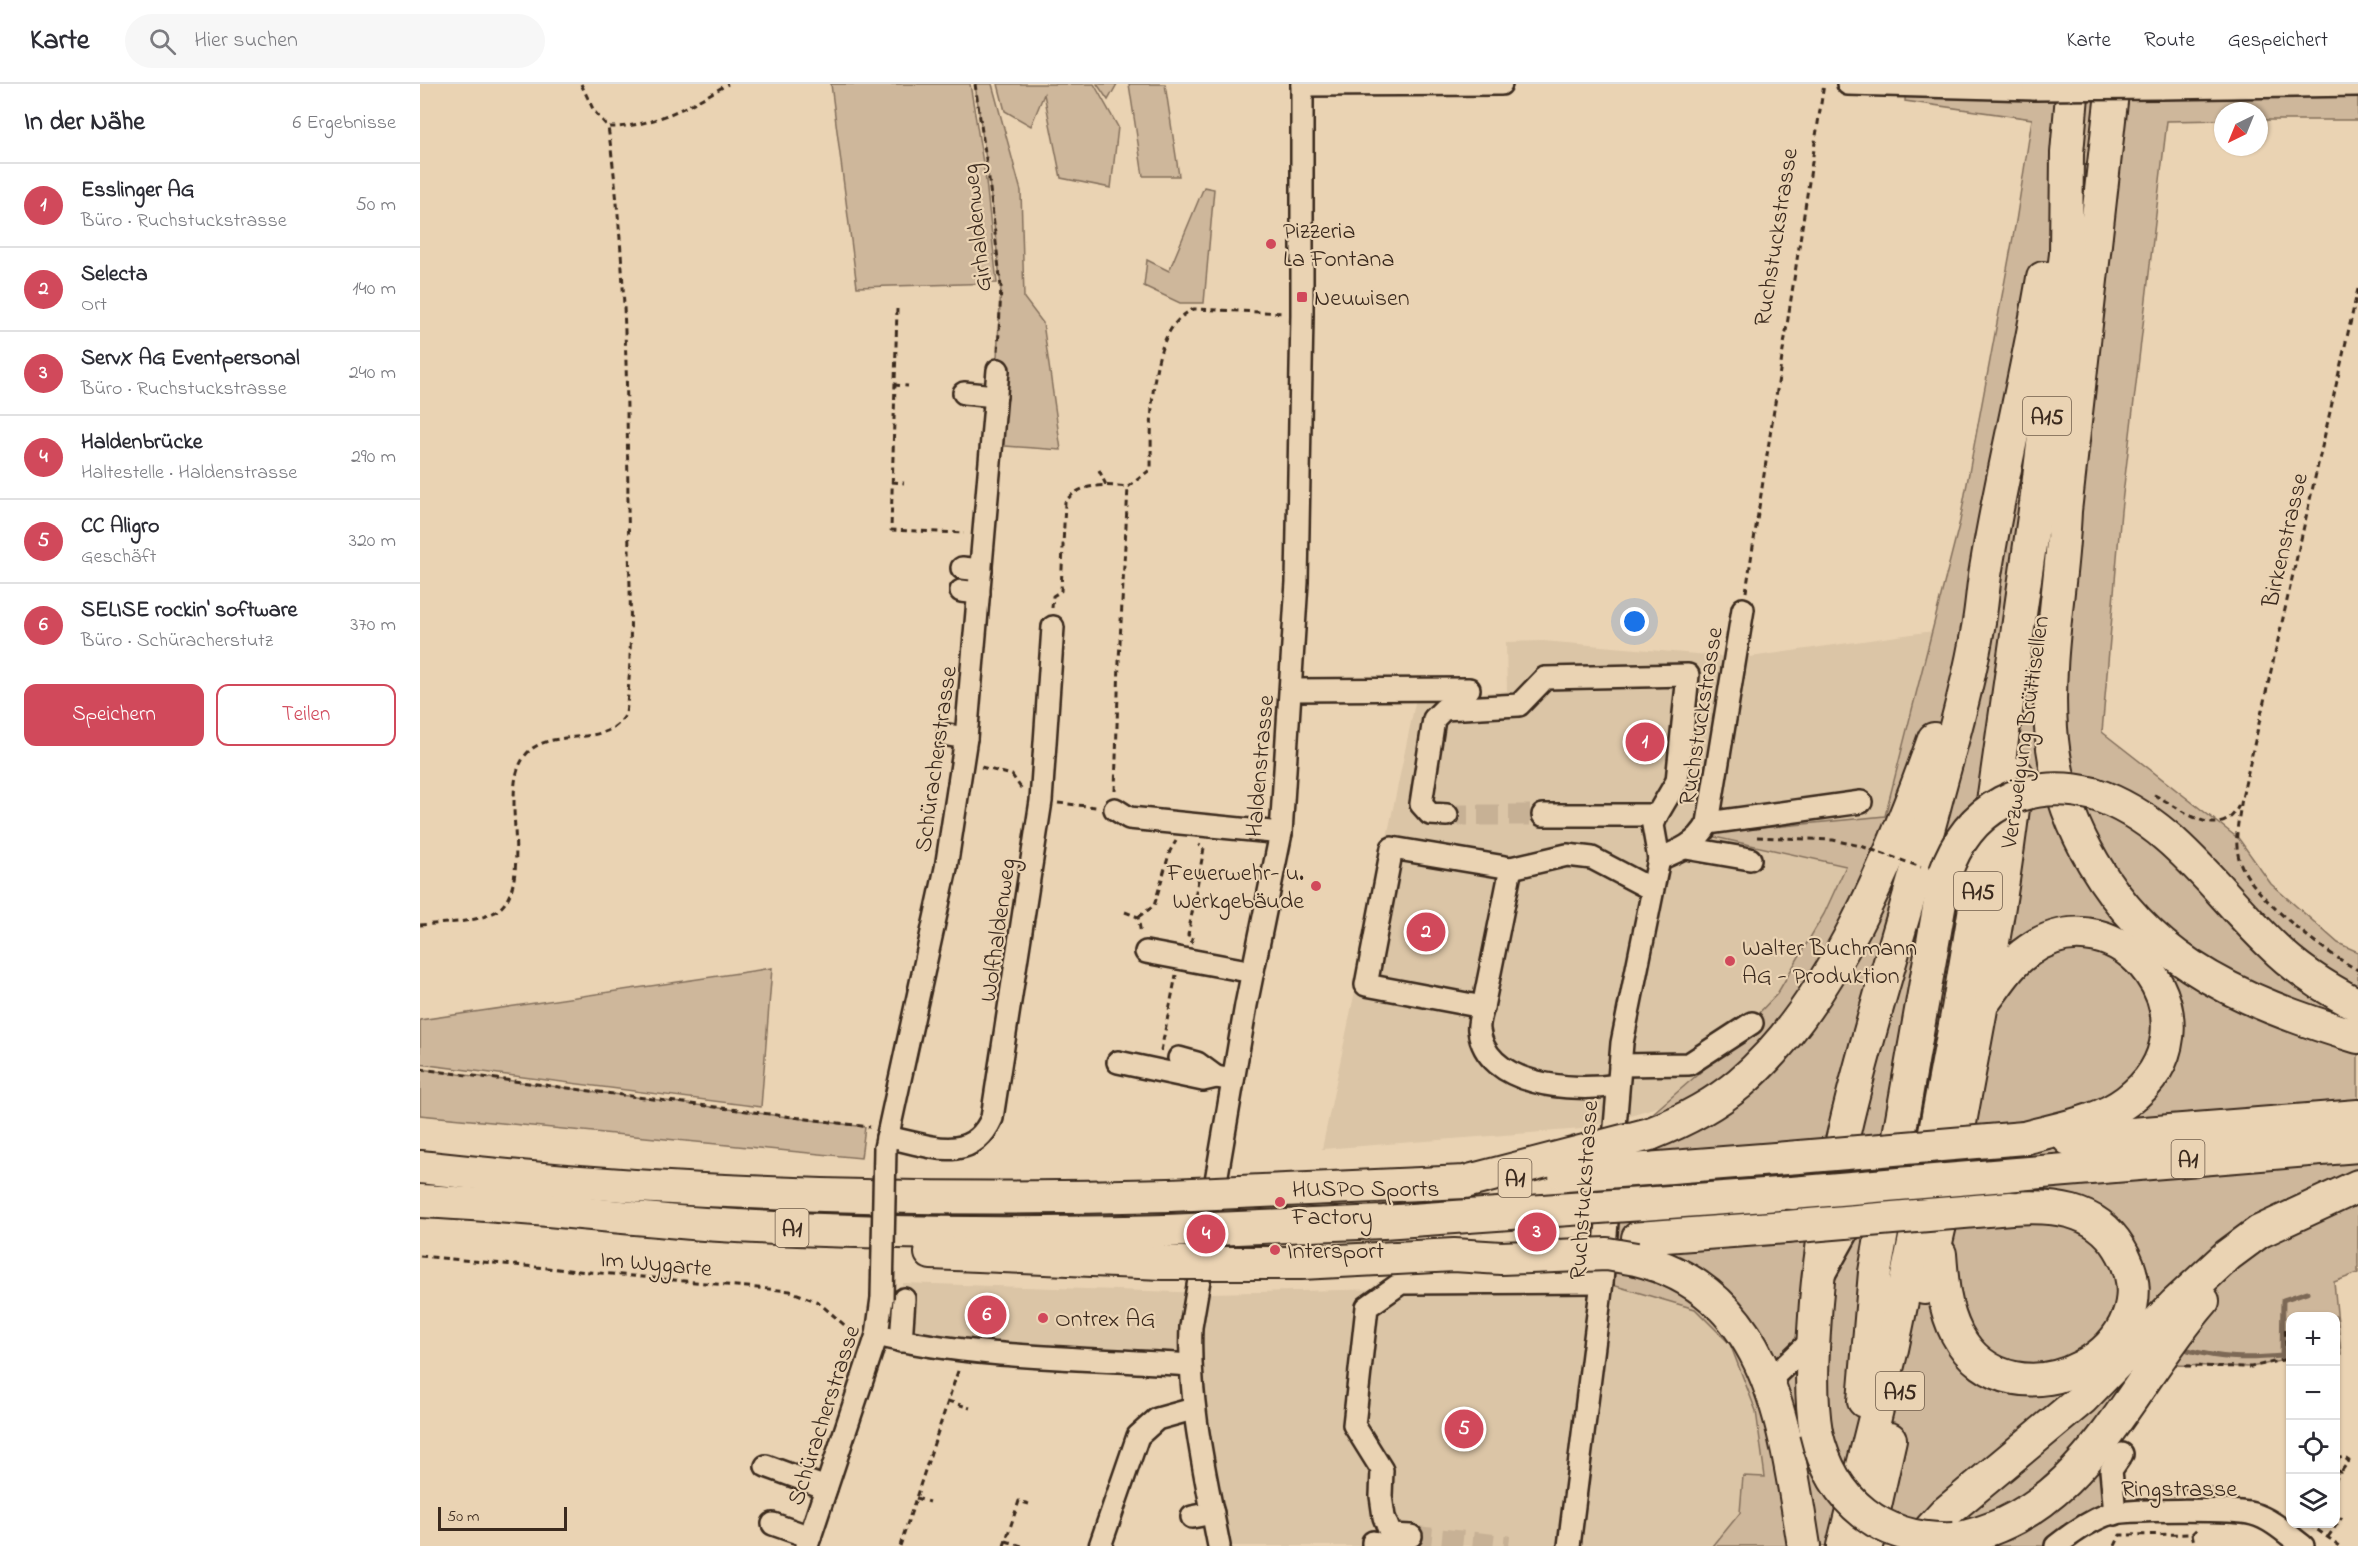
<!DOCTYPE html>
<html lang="de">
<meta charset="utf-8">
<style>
:root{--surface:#fff;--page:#f7f7f7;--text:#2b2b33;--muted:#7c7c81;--line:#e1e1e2;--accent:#d1495b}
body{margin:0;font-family:"Indie Flower",sans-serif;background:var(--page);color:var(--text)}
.controls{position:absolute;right:18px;bottom:18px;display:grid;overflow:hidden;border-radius:12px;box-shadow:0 2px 4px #0004}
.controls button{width:54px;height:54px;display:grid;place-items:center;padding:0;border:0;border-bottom:2px solid var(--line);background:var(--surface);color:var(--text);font:30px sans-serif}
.compass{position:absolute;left:1794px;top:18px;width:54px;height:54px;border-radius:50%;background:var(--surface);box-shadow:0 2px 4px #0004;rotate:223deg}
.scale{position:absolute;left:18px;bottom:15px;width:129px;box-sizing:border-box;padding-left:6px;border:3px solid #3b2a1e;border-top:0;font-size:16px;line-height:21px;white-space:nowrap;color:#3b2a1e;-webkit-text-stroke:4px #ead3b3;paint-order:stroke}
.you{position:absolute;left:1215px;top:538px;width:21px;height:21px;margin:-15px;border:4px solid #fff;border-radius:50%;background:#1a73e8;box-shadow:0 0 0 9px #1a73e833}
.badge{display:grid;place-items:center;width:39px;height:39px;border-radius:50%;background:var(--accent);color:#fff;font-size:20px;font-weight:700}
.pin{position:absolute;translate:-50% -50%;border:3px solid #fff;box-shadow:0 2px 6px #0006}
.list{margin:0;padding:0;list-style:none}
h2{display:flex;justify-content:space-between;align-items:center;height:78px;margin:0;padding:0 24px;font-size:26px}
h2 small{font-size:20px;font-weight:400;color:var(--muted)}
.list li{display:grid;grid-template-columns:39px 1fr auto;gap:18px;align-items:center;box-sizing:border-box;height:84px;padding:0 24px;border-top:2px solid var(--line)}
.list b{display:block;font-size:22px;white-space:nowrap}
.list p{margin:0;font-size:20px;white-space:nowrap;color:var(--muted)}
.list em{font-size:20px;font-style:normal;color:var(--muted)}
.actions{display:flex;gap:12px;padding:18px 24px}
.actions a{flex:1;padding:14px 0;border:2px solid var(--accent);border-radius:12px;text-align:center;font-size:21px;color:var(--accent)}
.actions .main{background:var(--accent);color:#fff}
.icon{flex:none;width:33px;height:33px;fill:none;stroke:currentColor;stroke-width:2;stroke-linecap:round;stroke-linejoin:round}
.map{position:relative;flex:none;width:1938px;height:1462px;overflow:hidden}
header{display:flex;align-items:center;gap:36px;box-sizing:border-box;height:84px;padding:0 30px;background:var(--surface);border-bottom:2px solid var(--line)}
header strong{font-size:28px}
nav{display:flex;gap:33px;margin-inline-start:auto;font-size:21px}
.search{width:420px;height:54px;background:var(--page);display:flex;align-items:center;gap:15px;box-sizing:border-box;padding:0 21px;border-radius:33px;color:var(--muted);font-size:22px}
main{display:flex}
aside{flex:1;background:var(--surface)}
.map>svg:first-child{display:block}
</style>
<header>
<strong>Karte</strong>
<div class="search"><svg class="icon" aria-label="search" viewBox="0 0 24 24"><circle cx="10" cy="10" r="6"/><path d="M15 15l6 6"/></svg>Hier suchen</div>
<nav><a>Karte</a><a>Route</a><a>Gespeichert</a></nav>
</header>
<main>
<aside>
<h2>In der Nähe<small>6 Ergebnisse</small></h2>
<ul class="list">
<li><span class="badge">1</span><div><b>Esslinger AG</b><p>Büro · Ruchstuckstrasse</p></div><em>50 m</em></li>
<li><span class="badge">2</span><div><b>Selecta</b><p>Ort</p></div><em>140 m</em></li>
<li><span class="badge">3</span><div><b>ServX AG Eventpersonal</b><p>Büro · Ruchstuckstrasse</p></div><em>240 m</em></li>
<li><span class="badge">4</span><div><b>Haldenbrücke</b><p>Haltestelle · Haldenstrasse</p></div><em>290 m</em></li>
<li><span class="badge">5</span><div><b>CC Aligro</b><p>Geschäft</p></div><em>320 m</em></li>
<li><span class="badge">6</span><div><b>SELISE rockin' software</b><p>Büro · Schüracherstutz</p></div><em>370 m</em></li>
</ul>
<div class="actions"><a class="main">Speichern</a><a>Teilen</a></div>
</aside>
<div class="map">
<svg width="1938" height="1462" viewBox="0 0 1938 1462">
<rect width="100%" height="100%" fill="#ead3b3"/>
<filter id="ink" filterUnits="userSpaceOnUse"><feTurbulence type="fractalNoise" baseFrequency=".0167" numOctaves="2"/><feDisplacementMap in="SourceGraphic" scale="12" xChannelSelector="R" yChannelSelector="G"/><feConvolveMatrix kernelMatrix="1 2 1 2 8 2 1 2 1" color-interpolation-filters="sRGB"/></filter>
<g filter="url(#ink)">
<!-- built -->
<g fill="#dbc5a6">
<path d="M 1513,547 L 1465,732 L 1284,750 L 1426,781 L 1404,830 L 1357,911 L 1291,979 L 1241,1022 L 1162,1045 L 902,1065 L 996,614 L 1087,607 L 1086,558 L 1123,557 L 1323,574 Z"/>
<path d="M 482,1199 L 789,1209 L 1190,1200 L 1275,1225 L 1310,1260 L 1336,1327 L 1345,1393 L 1323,1392 L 1320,1429 L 1293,1462 L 810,1462 L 792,1365 L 780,1276 L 481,1257 Z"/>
</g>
<!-- green -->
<g fill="#ceb79b" stroke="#84705c" stroke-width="1.5">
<path d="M 411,0 L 550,0 L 566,97 L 577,199 L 437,203 Z"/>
<path d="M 555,0 L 572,0 L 601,107 L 604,214 L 623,239 L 641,366 L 572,361 L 581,203 L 569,96 Z"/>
<path d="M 578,0 L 674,0 L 698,43 L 691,104 L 641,94 L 624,10 L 611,42 L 585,27 Z"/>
<path d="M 677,0 L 697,0 L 688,16 Z"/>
<path d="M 709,0 L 745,0 L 759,92 L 723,92 Z"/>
<path d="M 1486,0 L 1938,0 L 1938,36 L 1839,36 L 1839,27 L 1803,27 L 1803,36 L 1747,37 L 1701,427 L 1682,648 L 1819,755 L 1851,800 L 1918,859 L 1938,868 L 1938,1189 L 1914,1198 L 1921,1270 L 1916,1270 L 1916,1232 L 1870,1232 L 1870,1275 L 1831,1283 L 1753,1281 L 1687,1375 L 1688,1431 L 1636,1462 L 1293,1462 L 1320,1429 L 1323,1392 L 1345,1393 L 1336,1327 L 1310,1260 L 1275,1225 L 1182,1198 L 1196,1061 L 1291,979 L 1357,910 L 1404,830 L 1426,782 L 1281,750 L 1465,732 L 1540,437 L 1596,137 L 1612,35 L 1485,17 Z"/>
<path d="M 784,103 L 794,105 L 784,219 L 760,219 L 724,202 L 727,176 L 749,187 Z"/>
<path d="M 352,884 L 341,1023 L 0,980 L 0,936 Z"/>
<path d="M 0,985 L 445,1043 L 441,1074 L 0,1031 Z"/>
</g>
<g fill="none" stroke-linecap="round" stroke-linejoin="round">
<!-- stream -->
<path stroke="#7b6754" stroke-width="5" d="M 1768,1266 C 1801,1275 1828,1275 1862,1272 L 1863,1216 L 1887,1208"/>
<!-- minor-tunnel -->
<g stroke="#c7b195" stroke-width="21" stroke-dasharray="21 10" stroke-linecap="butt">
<path d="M 1027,731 L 1123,731"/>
<path d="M 991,1452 L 1089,1462"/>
</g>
<defs>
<g id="minor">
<path d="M 1428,0 L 1614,5"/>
<path d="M 882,1 L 1081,0"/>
<path d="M 1741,4 L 1938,1"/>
<path d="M 544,309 L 576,312"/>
<path d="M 542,484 L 561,486"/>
<path d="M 541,507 L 559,509"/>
<path d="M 871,606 L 1049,605"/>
<path d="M 528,651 L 546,654"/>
<path d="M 695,725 L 709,734 L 861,749"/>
<path d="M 1027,731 L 1010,730 L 1001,720 L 1014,635 L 1024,625 L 1099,621 L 1125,594 L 1268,591 L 1257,697 L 1237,731 L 1123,731"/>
<path d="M 1288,739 L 1441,718"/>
<path d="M 1266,764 L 1330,775"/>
<path d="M 1239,775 C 1259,767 1277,760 1288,739 L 1323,525"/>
<path d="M 726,868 L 833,888"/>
<path d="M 1063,923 L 1091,784"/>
<path d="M 759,974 L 777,979 L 796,993"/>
<path d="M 698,978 L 783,996 L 796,993 L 813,996"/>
<path d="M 1200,981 L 1269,980 L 1332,939"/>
<path d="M 1197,1001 C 1154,1008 1066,1003 1059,946 C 1058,939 1061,930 1063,923 L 946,901 L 972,764 L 1091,784 L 1147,771 L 1172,774 L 1231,805"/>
<path d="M 467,1053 C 508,1061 551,1082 572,1034 L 621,717 L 633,543"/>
<path d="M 465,1064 L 526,784 L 546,654 L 578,286"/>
<path d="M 1405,1189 L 1438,1130"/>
<path d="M 457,1251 C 556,1275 667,1274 770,1281"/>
<path d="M 481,1257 L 484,1215"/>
<path d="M 1349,1297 L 1393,1255"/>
<path d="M 346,1382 L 406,1404"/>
<path d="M 1695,1430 L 1691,1386 L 1702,1370"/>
<path d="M 772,1433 L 793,1429"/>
<path d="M 353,1440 L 390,1453"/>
<path d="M 971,1451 L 991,1452"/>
<path d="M 953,1458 L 953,1462"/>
<path d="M 387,1462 L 457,1251 L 462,1214"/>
<path d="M 680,1462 L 718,1352 L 737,1335 L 773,1325"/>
<path d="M 799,1462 C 785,1389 768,1318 771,1243 L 826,921 L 861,749 L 877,498 L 882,231 L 882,0"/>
<path d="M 971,1462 L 971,1451 L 964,1433 L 961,1412 L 962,1386 L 934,1341 L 947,1223 L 981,1199 L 1182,1198"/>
<path d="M 1149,1462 L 1182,1198 L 1202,959 L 1239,775 L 1233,741 L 1237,731"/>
<path d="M 1636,1462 C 1651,1450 1668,1438 1686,1431 C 1703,1425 1814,1425 1833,1430 C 1852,1435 1868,1451 1883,1462"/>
</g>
<g id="highway">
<path d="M 1693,0 L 1645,427 C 1642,499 1626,572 1631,644 C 1637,739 1692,830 1771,882 C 1821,915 1881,936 1938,953"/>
<path d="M 1674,710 C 1752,736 1795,807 1852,861 C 1877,886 1907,905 1938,921"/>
<path d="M 1566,915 C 1579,898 1590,879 1608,867 C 1698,801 1809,940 1707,1017 C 1678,1039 1639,1044 1604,1054"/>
<path d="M 1230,1050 C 1263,1037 1293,1022 1320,999 C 1412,921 1475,766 1514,655"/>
<path d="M 1649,1055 L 1938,1032"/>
<path d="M 0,1083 C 251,1111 498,1118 750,1111"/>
<path d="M 1226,1085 L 1379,1073"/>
<path d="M 1597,1090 L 1938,1062"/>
<path d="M 0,1117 C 95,1121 189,1133 284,1140 C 438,1150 592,1151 746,1147"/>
<path d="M 1222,1120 L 1372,1109"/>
<path d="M 1218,1154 L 1366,1143"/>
<path d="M 511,1169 L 743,1179"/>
<path d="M 1520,1170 C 1522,1197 1524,1225 1537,1250 C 1591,1353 1762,1263 1699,1163 C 1675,1124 1632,1121 1591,1124"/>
<path d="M 1216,1175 C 1352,1209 1365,1345 1384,1462"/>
<path d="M 1504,1204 C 1524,1135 1535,1065 1548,995 C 1567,894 1586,792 1597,690"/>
<path d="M 1444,1317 L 1455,1188 L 1525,790"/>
<path d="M 1396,1348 C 1389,1305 1393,1262 1396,1218 C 1411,1042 1475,876 1519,705 C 1534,650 1550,594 1559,538 C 1562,520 1563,502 1566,485 C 1582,387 1607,291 1623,194"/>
<path d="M 1534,1455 C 1663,1433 1706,1305 1783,1217"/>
<path d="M 1423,1462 L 1472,1265 L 1495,1154 L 1538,925 L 1574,711 L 1616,419 L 1646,170 L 1647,69 L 1653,0"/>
<path d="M 1446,1462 L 1470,1355"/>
<path d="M 1495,1462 L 1525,1429 L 1662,1315 L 1755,1220 L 1808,1171 L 1839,1148 L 1938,1102"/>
</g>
</defs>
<!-- minor casing -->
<use href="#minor" stroke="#3b2a1e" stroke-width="26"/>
<!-- highway casing -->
<use href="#highway" stroke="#3b2a1e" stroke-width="36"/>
<!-- path -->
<g stroke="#3b2a1e" stroke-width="3" stroke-dasharray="6 4.5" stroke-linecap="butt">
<path d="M 161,0 L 174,27 L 188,43 C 232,44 271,21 308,0"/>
<path d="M 555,0 L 569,96 L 581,203 L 578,269"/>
<path d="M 1938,205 L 1822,714 C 1819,734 1813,757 1820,778 C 1832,813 1905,869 1938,886"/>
<path d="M 477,225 L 471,446 L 544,449"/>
<path d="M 474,301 L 488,302"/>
<path d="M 679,386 L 686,401"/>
<path d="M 472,398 L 484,399"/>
<path d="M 1326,508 L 1404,0"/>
<path d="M 632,524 L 633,512 L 641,507 L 645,418 C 660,398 686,401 708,403"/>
<path d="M 561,683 L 592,691 L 603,707"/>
<path d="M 695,707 L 699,577 L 708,403 L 731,385 C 732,340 725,246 774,225 L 864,229"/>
<path d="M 1734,711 C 1760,722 1800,762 1819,721"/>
<path d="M 638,719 L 676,723"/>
<path d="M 1337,753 L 1413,756 L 1441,762"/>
<path d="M 705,828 L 718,833 L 721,850"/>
<path d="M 718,833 L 734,822 L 750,767 L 756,757"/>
<path d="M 0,841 C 23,839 52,839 73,829 C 105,814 94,752 94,722 C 94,705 94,688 104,673 C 127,640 186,667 206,630 C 214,562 209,490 208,421 C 207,294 206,168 188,43"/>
<path d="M 771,859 L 773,852 L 768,851 L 784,764 L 779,761"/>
<path d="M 741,967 L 756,891"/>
<path d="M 0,985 L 450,1043"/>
<path d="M 0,1172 L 370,1207 L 398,1218 L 437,1252"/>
<path d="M 1765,1282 L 1831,1283 L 1867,1275 L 1865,1242"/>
<path d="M 528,1317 L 550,1324"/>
<path d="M 1916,1375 L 1923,1373 L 1929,1377 L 1920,1389"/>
<path d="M 1916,1385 L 1920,1389 L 1916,1395"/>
<path d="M 1735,1409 L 1738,1406 L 1791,1404 L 1795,1407"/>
<path d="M 496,1414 L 509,1418"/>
<path d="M 1889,1440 L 1920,1462"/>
<path d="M 1772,1450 L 1775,1462"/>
<path d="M 1908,1453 L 1922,1433"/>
<path d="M 586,1457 L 602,1462"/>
<path d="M 480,1462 L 539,1284"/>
<path d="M 584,1462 L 599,1417 L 609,1420"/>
<path d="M 1695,1462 L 1700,1451 L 1772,1450 L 1777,1445"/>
</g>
<!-- minor -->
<use href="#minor" stroke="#ead3b3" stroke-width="21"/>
<!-- highway -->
<use href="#highway" stroke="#ead3b3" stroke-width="32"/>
<defs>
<g id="minor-bridge">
<path d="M 1614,5 L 1741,4"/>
<path d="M 462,1214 L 465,1064"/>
</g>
<g id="highway-bridge">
<path d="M 1525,790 C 1548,723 1605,693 1674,710"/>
<path d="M 1379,1073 L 1604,1054"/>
<path d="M 1145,1091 L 1226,1085"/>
<path d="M 1372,1109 L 1597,1090"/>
<path d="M 750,1111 L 1045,1098 L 1230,1050"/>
<path d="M 1366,1143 L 1591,1124"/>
<path d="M 746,1147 L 963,1138 L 1222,1120"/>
<path d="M 743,1179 L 881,1179 L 1034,1171 L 1081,1174 L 1187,1170 L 1216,1175"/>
<path d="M 1396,1348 C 1412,1418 1462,1458 1534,1455"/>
</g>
</defs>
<!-- minor-bridge casing -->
<use href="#minor-bridge" stroke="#3b2a1e" stroke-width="26" stroke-linecap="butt"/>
<!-- highway-bridge casing -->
<use href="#highway-bridge" stroke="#3b2a1e" stroke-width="36" stroke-linecap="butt"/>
<!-- path-bridge -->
<path stroke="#3b2a1e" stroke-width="3" stroke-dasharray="6 4.5" stroke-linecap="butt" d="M 1441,762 L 1501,783"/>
<!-- minor-bridge -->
<use href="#minor-bridge" stroke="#ead3b3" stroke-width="21"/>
<!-- highway-bridge -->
<use href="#highway-bridge" stroke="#ead3b3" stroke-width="32"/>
</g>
</g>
<!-- markers -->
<g fill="#d1495b" stroke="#ead3b3" stroke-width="2">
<circle cx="851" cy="160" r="6"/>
<rect x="876" y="207" width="12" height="12" rx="3"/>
<circle cx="896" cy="802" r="6"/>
<circle cx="1310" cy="877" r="6"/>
<circle cx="860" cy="1118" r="6"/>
<circle cx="855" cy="1166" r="6"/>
<circle cx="623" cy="1234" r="6"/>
</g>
<g text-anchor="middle" stroke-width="4.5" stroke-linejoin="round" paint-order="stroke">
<!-- shield labels -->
<g fill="#ead3b3" stroke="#705d4b" stroke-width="1.5">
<rect x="1603" y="313" width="48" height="38" rx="4.5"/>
<rect x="1534" y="788" width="48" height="38" rx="4.5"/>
<rect x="1751.5" y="1056" width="33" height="38" rx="4.5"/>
<rect x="1078.5" y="1075" width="33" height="38" rx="4.5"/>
<rect x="355.5" y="1125" width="33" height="38" rx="4.5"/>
<rect x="1456" y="1288" width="48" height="38" rx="4.5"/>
</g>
<g font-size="22" font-weight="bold" fill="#3b2a1e">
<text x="1627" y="340">A15</text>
<text x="1558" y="815">A15</text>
<text x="1768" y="1083">A1</text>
<text x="1095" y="1102">A1</text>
<text x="372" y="1152">A1</text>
<text x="1480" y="1315">A15</text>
</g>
<!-- street labels -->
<g font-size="24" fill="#3b2a1e" stroke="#ead3b3">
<text transform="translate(556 144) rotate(-96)" y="8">Girhaldenweg</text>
<text transform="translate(1355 153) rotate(-81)" y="8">Ruchstuckstrasse</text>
<text transform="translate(1864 456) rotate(-77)" y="8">Birkenstrasse</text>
<text transform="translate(1280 632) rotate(-81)" y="8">Ruchstuckstrasse</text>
<text transform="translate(1604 648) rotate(-82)" y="8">Verzweigung Brüttisellen</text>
<text transform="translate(515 675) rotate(-82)" y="8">Schüracherstrasse</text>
<text transform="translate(839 682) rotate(-85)" y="8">Haldenstrasse</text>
<text transform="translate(577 846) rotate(-82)" y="8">Wolfhaldenweg</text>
<text transform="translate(1163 1106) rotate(-86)" y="8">Ruchstuckstrasse</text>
<text transform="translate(236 1179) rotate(5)" y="8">Im Wygarte</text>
<text transform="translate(403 1331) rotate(-72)" y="8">Schüracherstrasse</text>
<text x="1759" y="1412">Ringstrasse</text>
</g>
<!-- poi labels -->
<g font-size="24" fill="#3b2a1e" stroke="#ead3b3" text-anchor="start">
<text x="863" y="154">Pizzeria<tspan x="863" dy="28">La Fontana</tspan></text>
<text x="894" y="221">Neuwisen</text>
<text x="884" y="796" text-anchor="end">Feuerwehr- u.<tspan x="884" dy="28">Werkgebäude</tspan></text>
<text x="1322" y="871">Walter Buchmann<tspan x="1322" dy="28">AG - Produktion</tspan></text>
<text x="872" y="1112">HUSPO Sports<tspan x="872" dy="28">Factory</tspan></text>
<text x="867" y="1174">Intersport</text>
<text x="635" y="1242">Ontrex AG</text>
</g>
</g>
</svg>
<div class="controls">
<button>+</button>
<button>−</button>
<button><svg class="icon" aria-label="locate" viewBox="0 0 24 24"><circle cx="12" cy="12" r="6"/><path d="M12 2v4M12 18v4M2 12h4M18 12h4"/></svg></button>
<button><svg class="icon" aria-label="layers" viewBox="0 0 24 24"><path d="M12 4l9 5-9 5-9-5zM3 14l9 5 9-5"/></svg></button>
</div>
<svg class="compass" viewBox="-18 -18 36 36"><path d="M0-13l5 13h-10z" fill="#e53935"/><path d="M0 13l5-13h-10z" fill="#7c7c81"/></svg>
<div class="scale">50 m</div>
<div class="you"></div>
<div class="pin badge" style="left:1225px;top:658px">1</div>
<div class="pin badge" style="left:1006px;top:848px">2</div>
<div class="pin badge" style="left:1117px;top:1148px">3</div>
<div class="pin badge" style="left:786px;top:1150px">4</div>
<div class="pin badge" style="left:1044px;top:1345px">5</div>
<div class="pin badge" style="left:567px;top:1231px">6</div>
</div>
</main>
